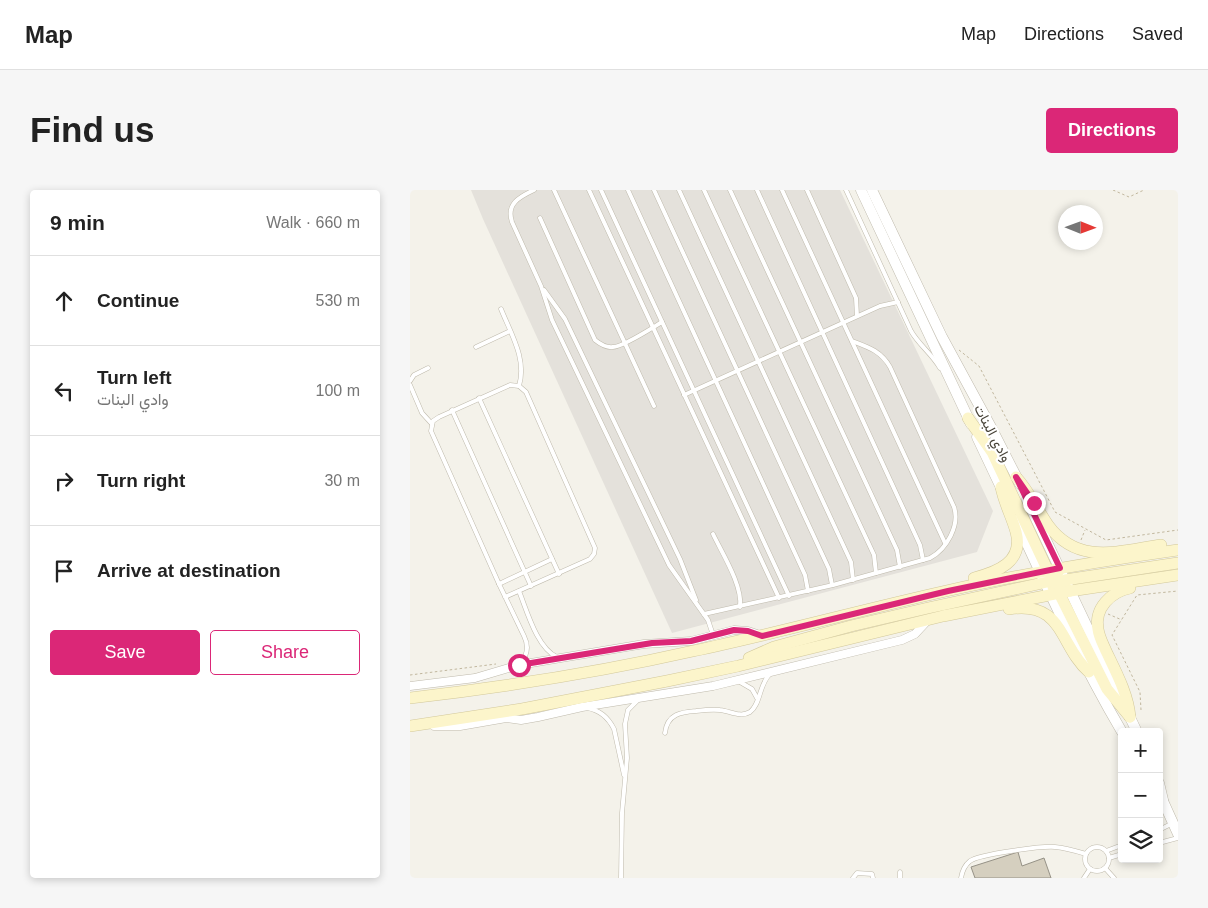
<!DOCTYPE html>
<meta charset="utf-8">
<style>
:root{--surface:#fff;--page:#f6f6f6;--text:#222;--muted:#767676;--line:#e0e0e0;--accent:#db2777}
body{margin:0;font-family:Helvetica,Vazirmatn,sans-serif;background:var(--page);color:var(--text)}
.controls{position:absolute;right:15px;bottom:15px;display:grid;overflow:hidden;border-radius:5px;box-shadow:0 2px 8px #0003}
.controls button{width:45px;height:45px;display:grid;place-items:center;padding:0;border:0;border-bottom:1px solid var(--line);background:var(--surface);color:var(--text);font:25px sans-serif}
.compass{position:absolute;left:648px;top:15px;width:45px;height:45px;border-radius:50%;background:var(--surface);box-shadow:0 2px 8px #0003;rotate:91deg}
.stop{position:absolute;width:15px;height:15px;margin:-11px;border:4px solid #db2777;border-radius:50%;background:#fff}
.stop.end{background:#db2777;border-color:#fff;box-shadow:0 1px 5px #0008}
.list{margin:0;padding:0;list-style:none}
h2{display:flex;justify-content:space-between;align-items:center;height:65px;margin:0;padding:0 20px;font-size:21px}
h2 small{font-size:16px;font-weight:400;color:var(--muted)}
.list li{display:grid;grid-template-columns:32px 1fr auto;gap:15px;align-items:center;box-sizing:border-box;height:90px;padding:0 20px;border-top:1px solid var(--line)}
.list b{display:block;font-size:19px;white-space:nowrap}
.list p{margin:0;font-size:16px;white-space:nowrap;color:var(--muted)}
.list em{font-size:16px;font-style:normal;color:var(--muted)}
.actions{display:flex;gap:10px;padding:15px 20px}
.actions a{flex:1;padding:11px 0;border:1px solid var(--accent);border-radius:5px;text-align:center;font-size:18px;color:var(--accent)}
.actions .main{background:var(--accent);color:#fff}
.icon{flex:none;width:28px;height:28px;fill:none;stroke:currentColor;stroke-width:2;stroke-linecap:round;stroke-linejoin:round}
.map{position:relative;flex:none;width:768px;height:688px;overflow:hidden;border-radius:5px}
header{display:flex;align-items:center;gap:30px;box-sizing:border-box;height:70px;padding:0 25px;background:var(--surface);border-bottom:1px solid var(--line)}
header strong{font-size:24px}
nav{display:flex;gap:28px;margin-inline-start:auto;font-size:18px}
.intro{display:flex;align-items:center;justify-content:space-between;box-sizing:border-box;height:120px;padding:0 30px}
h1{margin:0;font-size:35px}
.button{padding:12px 22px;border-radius:5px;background:var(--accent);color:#fff;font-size:18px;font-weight:700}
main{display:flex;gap:30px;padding:0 30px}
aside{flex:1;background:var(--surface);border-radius:5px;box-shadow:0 2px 8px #0003}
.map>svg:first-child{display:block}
</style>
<header>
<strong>Map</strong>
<nav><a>Map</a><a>Directions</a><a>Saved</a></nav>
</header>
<div class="intro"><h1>Find us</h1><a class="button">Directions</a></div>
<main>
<aside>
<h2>9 min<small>Walk · 660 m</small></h2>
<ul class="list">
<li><svg class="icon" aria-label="ahead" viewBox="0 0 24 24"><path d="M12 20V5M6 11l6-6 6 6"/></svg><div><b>Continue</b></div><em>530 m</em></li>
<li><svg class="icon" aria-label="left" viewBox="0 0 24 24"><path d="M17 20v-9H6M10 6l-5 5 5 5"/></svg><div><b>Turn left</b><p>وادي البنات</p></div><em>100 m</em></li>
<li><svg class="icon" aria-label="right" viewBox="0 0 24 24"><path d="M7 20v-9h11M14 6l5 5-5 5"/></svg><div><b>Turn right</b></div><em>30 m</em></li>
<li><svg class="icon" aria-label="arrive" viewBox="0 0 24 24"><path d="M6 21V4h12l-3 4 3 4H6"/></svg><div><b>Arrive at destination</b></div></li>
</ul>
<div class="actions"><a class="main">Save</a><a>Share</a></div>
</aside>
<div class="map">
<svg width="768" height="688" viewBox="0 0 768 688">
<rect width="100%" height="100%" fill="#f4f2ea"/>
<!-- industrial -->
<path fill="#e4e1db" d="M 61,0 L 430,0 L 583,321 L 567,362 L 262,443 L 73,29 Z"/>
<!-- building -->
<path fill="#d5cfbf" stroke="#959186" d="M 608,662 L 612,676 L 634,668 L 641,688 L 565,688 L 561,677 Z"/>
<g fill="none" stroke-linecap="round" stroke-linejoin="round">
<defs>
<g id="service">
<path d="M 124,0 C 109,7 96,14 102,32 L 131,96 L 142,130 L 259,375 L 298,430 L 303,445"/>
<path d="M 144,0 L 244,216"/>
<path d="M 179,0 L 369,408"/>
<path d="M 191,0 L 379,406"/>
<path d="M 218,0 L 395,385 L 398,401"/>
<path d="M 244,0 L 419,379 L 422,395"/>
<path d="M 269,0 L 441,372 L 443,390"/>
<path d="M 294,0 L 464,365 L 466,383"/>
<path d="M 320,0 L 487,360 L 490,377"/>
<path d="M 347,0 L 510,355 L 513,370"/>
<path d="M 372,0 L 535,353"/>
<path d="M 397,0 L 446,108 L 447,126"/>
<path d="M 436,0 L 501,141 C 509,155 522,164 530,178"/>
<path d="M 130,28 L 185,150 C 190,154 196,158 203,157 C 213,157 242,138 252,132"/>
<path d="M 134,100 L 155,129 L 270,369 L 286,410"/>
<path d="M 91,119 C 101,144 117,169 109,196"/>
<path d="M 66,157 L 100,141"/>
<path d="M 0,191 L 4,185 L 18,178"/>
<path d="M 0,195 L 12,223 L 22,234"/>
<path d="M 274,205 L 470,116 L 488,112"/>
<path d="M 69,208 L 149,384"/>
<path d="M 42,220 L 121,396"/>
<path d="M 303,344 C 312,363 333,396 330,417"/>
<path d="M 89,394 L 142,369"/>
<path d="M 109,401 C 117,421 127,458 147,467"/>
<path d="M 95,407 L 180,369 L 184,364 L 185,358 L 116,202 L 109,196 L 100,195 L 29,227 L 23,231 L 21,241 L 89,394 L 114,446 C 119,456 118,465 110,474"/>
<path d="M 294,424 L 423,395 L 520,368 C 537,359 550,335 544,317 L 480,177 C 471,161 458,157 442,151"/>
<path d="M 330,492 L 342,499 L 347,508"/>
<path d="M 177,518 C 190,520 198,527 204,539 L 214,585"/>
<path d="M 255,543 C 257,524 271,522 286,521 C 294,520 302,519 310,520 C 320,521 330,528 340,522 C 351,514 349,494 360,484"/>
<path d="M 749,640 L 761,634"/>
<path d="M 749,653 L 768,648"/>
<circle cx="687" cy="669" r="12"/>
<path d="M 696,661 L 712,655"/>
<path d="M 699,668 L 712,664"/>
<path d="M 695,678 L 704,688"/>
<path d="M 211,688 L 212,623 L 217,568 L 215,534 L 218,520 L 228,510"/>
<path d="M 443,688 L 447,683 L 462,684 L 463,688"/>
<path d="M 490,688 L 490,682"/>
<path d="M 551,688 C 552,682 555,675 560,671 C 570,664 632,656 645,657 C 656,658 666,661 676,664"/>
<path d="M 674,688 L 680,679"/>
</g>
<g id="minor">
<path d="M 0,496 L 65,488 L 109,475 L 234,454 L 281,451 L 324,440 L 338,441 L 350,445"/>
<path d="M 24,536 L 50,536 L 96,528 L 111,530 L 128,527 L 172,517 L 303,496 L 492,450 L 505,444 L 518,430"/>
</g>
<g id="tertiary">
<path d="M 451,0 L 561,234"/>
<path d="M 462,0 L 532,147 L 582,239 L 610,294"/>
<path d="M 567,247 L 594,304"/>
<path d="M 617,310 L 727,542"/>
<path d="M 606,330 C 639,402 672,474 712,542"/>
<path d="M 749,593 L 753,610"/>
<path d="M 749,606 L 753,611 L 768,644"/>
</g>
<g id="secondary">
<path d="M 558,228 L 582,262 L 638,381 L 648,393 L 660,401"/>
<path d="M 606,287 C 619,301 627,319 638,335 C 668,376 709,361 751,355"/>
<path d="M 564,388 C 587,382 614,372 606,342 C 602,327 594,313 591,297"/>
<path d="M 643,397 L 648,393 L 655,390 L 768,373"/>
<path d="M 646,397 L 697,499 L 720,527"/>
<path d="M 599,419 C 654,410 649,456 679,482"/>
<path d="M 339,468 L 364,457 L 441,436 L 518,418 L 637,392 L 646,385 L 650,379"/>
<path d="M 0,508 C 95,497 190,482 283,461 C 368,443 451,420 536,401 C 612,384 690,371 768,360"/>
<path d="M 720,527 C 718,504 706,482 696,461 C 693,454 689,447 688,439 C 684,418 701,402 720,398"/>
<path d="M 0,536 L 112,519 L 257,491 L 328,476 L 533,426 L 660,401 L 768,385"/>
</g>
</defs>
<!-- service casing -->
<use href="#service" stroke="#bfbaac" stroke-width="5"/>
<!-- minor casing -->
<use href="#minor" stroke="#bfbaac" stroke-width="9"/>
<!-- tertiary casing -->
<use href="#tertiary" stroke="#bfbaac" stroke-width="11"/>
<!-- secondary casing -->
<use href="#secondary" stroke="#d2c89b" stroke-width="12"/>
<!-- path -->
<g stroke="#c1b79e" stroke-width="1" stroke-dasharray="2.5 2.5" stroke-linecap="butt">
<path d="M 703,0 L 719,7 L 734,0"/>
<path d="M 549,160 L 569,176 L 645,322 L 696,350 L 768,340"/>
<path d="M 671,350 L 675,340"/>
<path d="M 698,424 L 712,430"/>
<path d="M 0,485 L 86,474"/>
<path d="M 731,520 L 730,502 L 702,445 L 727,405 L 768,401"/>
</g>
<!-- service -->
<use href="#service" stroke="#fff" stroke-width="4"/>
<!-- minor -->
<use href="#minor" stroke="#fff" stroke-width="8"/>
<!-- tertiary -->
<use href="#tertiary" stroke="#fff" stroke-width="10"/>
<!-- secondary -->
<use href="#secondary" stroke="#fcf5cb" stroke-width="11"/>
</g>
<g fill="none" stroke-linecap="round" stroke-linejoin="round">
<!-- route -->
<path stroke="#db2777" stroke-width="6" d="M 109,475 L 242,453 L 281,451 L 324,440 L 338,441 L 352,446 L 538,401 L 650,378 L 606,287 L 624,313"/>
</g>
<g text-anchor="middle" stroke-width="4.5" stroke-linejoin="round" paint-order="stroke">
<!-- street labels -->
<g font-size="14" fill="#484338" stroke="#fff">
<text transform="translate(583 243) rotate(62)" y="5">وادي البنات</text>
</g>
</g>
</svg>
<div class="controls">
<button>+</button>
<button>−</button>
<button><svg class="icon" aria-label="layers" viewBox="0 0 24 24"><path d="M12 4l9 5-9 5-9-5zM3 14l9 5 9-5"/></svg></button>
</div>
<svg class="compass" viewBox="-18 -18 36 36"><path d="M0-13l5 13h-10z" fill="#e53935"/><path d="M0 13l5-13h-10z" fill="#767676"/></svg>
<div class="stop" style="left:109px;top:475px"></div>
<div class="stop end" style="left:624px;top:313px"></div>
</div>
</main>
